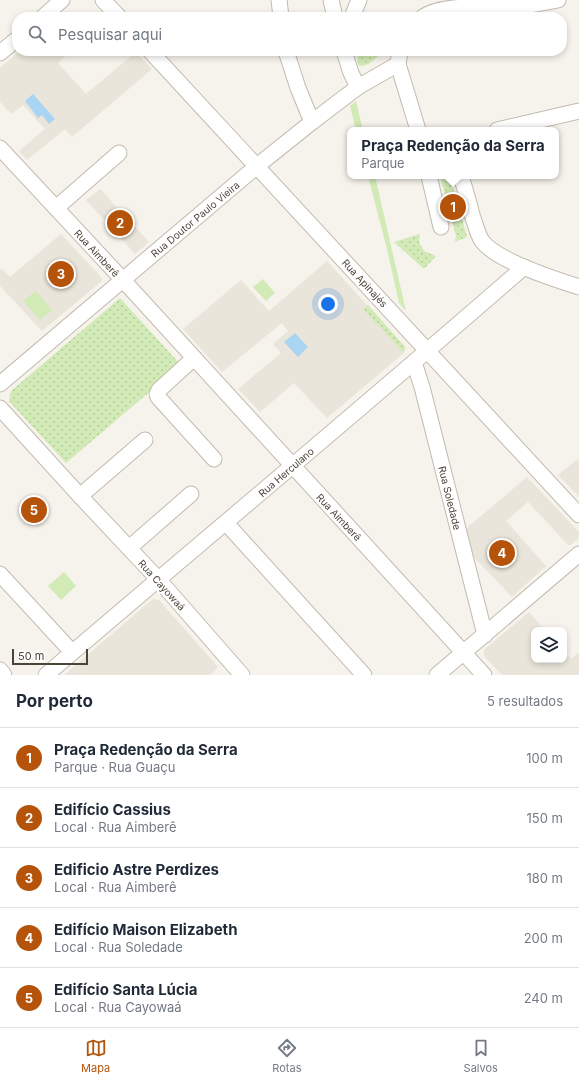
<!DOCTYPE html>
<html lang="pt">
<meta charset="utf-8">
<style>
:root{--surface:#fff;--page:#f2f2f3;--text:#1f2937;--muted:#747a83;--line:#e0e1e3;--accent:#b45309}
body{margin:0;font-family:Inter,sans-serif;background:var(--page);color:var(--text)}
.controls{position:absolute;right:12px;bottom:12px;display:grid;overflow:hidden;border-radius:8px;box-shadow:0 2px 6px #0003}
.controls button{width:36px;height:36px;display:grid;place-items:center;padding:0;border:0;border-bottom:1px solid var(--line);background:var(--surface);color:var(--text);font:20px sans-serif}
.scale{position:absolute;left:12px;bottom:10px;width:76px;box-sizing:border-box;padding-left:4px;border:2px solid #4b4439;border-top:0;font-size:11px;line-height:14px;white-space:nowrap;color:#4b4439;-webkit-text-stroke:3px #fff;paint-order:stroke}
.you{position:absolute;left:328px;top:304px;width:14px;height:14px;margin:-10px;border:3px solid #fff;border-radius:50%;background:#1a73e8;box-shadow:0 0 0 6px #1a73e833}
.badge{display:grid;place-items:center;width:26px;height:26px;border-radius:50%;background:var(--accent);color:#fff;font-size:13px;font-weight:700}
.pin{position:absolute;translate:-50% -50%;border:2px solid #fff;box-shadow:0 1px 4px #0006}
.popup{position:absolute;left:347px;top:127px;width:212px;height:52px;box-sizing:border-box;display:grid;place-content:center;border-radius:8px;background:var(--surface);filter:drop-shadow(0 1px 3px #0005);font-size:13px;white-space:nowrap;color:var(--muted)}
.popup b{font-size:15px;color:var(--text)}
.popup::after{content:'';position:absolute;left:50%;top:100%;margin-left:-8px;border:8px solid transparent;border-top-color:var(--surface)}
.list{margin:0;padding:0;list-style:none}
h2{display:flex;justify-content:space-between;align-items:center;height:52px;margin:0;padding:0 16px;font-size:17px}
h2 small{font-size:13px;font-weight:400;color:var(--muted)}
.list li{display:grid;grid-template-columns:26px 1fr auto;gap:12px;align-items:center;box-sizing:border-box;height:60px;padding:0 16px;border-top:1px solid var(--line)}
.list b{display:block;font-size:15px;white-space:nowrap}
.list p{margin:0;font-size:13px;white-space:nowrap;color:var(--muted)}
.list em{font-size:13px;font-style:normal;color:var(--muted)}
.icon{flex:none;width:22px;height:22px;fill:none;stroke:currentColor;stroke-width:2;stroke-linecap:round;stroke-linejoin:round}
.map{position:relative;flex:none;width:579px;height:675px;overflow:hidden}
.search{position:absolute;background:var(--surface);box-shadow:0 2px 6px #0003;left:12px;right:12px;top:12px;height:44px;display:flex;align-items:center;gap:10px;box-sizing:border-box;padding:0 14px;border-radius:16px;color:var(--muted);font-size:15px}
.sheet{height:352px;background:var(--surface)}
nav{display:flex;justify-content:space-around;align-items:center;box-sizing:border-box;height:56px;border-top:1px solid var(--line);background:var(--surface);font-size:11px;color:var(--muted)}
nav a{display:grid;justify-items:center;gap:2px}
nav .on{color:var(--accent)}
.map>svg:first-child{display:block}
</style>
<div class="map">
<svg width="579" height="675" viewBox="0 0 579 675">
<defs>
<pattern id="park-dots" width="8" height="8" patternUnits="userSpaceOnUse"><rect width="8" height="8" fill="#d2eab5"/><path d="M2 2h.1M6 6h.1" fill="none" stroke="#b6ca9c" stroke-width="1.8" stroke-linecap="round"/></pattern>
</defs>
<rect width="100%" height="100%" fill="#f6f3ec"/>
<!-- residential -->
<g fill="#eae5da">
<path d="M 20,51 L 70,51 L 70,52 L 58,63 L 86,94 L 136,52 L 152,69 L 72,137 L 65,129 L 27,160 L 19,151 L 45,129 L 23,105 L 11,114 L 0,102 L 0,68 Z"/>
<path d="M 100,189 L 149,242 L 135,254 L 86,200 Z"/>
<path d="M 61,234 L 102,278 L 102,281 L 42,331 L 0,286 L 0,270 L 2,269 L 10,277 Z"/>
<path d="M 327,261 L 405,347 L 404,353 L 327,418 L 294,383 L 260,412 L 238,389 L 281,353 L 273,344 L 288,331 L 282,323 L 222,372 L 183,329 L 241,280 L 269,311 Z"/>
<path d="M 579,458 L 579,497 L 558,475 Z"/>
<path d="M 527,477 L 579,532 L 579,538 L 569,546 L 528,502 L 506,521 L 546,566 L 512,597 L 467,550 L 462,532 Z"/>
<path d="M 153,599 L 159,600 L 218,667 L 210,675 L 64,675 Z"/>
<path d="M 529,612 L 545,630 L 534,630 L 534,660 L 564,660 L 564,651 L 571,659 L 579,652 L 579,675 L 502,675 L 484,656 L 484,652 L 485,649 Z"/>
</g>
<!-- grass -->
<g fill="#d2eab5">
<path d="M 356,101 L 363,130 L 356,130 L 350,106 Z"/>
<path d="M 368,176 L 375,176 L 406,311 L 399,303 L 387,249 Z"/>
<path d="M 263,279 L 275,293 L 266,301 L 253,287 Z"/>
<path d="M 36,291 L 52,310 L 40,320 L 23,301 Z"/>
<path d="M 64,572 L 76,586 L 61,600 L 48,586 Z"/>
</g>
<!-- park -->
<g fill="url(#park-dots)">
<path d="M 357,51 L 383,51 C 377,57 367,69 358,65 Z"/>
<path d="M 440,176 L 450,176 L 467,237 L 455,242 L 456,236 Z"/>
<path d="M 420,234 L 419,242 L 424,251 L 436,256 L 424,269 L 394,242 Z"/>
<path d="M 120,298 L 181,365 L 66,463 L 9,401 L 11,391 Z"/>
<path d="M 368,305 L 405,347 L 404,353 L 363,309 Z"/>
</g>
<!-- water -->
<g fill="#a9d4f2">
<path d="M 33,94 L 55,119 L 49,124 L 42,115 L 38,118 L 25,101 Z"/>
<path d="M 295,333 L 308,347 L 298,357 L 284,342 Z"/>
</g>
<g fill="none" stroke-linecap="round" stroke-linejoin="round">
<defs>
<g id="minor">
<path d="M 103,0 L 119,17"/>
<path d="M 279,0 L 281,17"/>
<path d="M 331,0 L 335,17"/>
<path d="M 43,17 L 62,0"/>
<path d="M 352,17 L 359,0"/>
<path d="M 423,17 C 443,3 487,8 512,7 C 527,6 543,3 558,0"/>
<path d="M 150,51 L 579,515"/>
<path d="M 286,51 L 298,88 L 312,122"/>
<path d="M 344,51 L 351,73 L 358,87"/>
<path d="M 400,51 L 398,64 L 418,130"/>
<path d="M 0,53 L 17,39"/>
<path d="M 497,130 L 579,111"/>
<path d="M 0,148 L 123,280 L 484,675"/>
<path d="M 429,176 L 441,227"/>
<path d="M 461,176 C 465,189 469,202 472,215 C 475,223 477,233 482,241 C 497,261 554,279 579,287"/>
<path d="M 56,208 L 119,153"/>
<path d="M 194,358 L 159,390 L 157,394 L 158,397 L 214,459"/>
<path d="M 414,362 L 422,387 L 485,635"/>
<path d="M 0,384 L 257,166 L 312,122 L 358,87 L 398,64"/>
<path d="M 0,408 L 80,496 L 158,579 L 242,675"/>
<path d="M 80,496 L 145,440"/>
<path d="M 226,523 L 364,675"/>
<path d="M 129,548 L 191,494"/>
<path d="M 0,574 L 72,652"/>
<path d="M 0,670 L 4,675"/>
<path d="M 46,675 C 205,539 366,405 524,267"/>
<path d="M 437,675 L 579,554"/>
</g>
</defs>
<!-- minor casing -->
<use href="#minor" stroke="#c2bbae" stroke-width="17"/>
<!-- minor -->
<use href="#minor" stroke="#fff" stroke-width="15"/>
</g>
<g text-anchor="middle" stroke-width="4" stroke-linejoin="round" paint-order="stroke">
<!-- street labels -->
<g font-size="10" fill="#4b4439" stroke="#fff">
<text transform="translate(195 219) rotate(-40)" y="4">Rua Doutor Paulo Vieira</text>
<text transform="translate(97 253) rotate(47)" y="4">Rua Aimberê</text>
<text transform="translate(365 283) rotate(47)" y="4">Rua Apinajés</text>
<text transform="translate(286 472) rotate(-41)" y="4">Rua Herculano</text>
<text transform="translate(450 498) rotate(76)" y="4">Rua Soledade</text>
<text transform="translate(339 517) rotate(47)" y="4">Rua Aimberê</text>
<text transform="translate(162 585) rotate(48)" y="4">Rua Cayowaá</text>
</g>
</g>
</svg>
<div class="controls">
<button><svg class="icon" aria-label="layers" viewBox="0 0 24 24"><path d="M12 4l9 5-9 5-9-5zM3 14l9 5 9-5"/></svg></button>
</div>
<div class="scale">50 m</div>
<div class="you"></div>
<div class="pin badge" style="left:453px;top:207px">1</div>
<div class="popup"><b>Praça Redenção da Serra</b>Parque</div>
<div class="pin badge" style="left:120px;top:223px">2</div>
<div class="pin badge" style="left:61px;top:274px">3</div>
<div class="pin badge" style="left:502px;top:553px">4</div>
<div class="pin badge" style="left:34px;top:510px">5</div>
<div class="search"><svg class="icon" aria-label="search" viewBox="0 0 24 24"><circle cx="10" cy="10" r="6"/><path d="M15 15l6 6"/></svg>Pesquisar aqui</div>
</div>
<section class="sheet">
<h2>Por perto<small>5 resultados</small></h2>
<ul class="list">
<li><span class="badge">1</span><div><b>Praça Redenção da Serra</b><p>Parque · Rua Guaçu</p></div><em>100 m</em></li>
<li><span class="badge">2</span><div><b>Edifício Cassius</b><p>Local · Rua Aimberê</p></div><em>150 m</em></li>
<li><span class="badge">3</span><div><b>Edificio Astre Perdizes</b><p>Local · Rua Aimberê</p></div><em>180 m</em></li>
<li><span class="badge">4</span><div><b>Edifício Maison Elizabeth</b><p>Local · Rua Soledade</p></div><em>200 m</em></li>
<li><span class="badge">5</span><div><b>Edifício Santa Lúcia</b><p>Local · Rua Cayowaá</p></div><em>240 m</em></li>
</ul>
</section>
<nav>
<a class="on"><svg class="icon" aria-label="map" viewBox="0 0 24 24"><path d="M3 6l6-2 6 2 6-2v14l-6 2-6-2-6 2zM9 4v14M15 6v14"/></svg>Mapa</a>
<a><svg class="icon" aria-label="directions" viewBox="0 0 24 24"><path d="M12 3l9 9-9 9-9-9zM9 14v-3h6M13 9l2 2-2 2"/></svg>Rotas</a>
<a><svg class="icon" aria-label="saved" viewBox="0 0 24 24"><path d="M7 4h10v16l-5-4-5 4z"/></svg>Salvos</a>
</nav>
